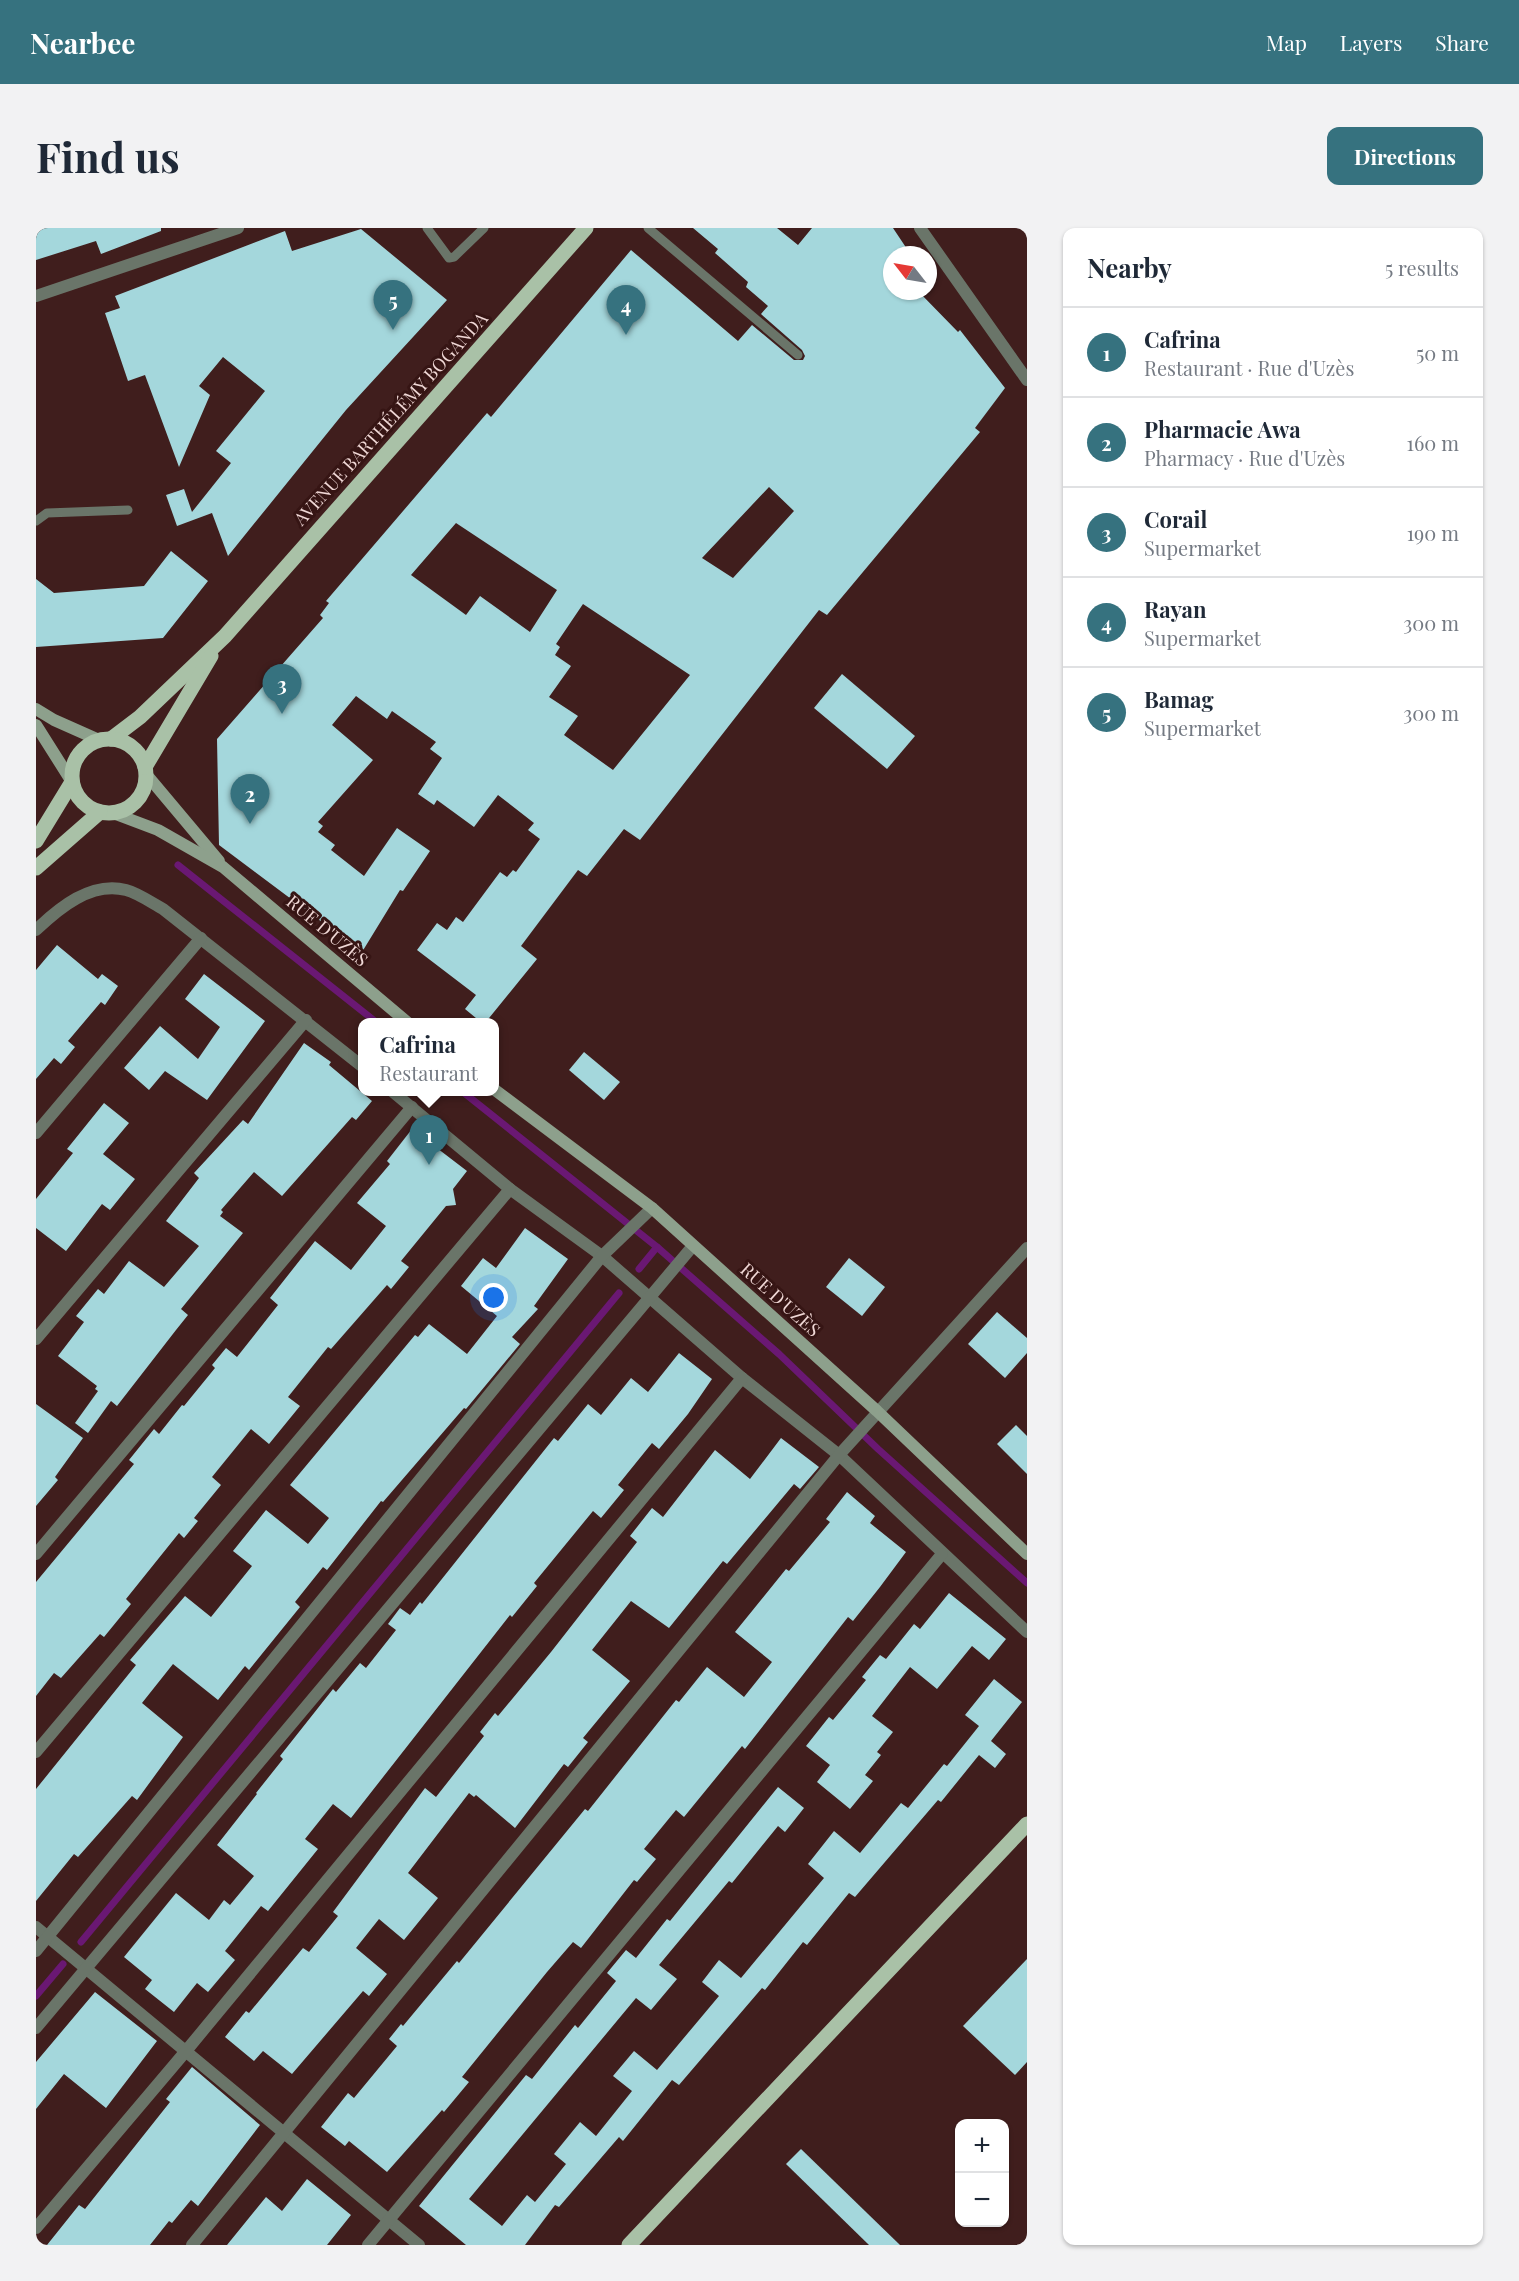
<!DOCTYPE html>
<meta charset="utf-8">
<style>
:root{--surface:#fff;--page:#f2f2f3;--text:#1f2937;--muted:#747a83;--line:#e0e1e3;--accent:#36727f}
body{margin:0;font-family:"Playfair Display",serif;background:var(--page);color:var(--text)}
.controls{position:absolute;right:18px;bottom:18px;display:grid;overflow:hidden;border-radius:12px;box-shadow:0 2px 4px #0004}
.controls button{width:54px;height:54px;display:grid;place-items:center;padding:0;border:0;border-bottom:2px solid var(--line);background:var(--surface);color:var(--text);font:30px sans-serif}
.compass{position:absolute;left:847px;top:18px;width:54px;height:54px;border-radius:50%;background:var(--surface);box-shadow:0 2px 4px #0004;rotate:301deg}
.you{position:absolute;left:458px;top:1070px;width:21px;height:21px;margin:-15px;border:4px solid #fff;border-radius:50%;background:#1a73e8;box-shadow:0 0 0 9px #1a73e833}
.badge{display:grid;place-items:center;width:39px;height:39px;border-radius:50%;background:var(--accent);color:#fff;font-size:20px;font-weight:700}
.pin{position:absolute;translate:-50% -50px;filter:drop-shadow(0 2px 3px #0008)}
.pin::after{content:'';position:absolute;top:32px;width:21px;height:18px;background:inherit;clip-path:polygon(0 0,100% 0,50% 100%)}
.popup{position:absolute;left:322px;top:790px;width:141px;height:78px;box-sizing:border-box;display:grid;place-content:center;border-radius:12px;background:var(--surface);filter:drop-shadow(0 2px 4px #0005);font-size:20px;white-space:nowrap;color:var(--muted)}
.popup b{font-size:22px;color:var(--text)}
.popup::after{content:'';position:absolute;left:50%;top:100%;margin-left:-12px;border:12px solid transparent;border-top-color:var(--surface)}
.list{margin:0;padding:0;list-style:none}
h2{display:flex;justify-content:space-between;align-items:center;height:78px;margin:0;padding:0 24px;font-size:26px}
h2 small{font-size:20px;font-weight:400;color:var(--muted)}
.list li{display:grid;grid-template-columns:39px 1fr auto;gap:18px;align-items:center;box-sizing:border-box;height:90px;padding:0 24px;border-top:2px solid var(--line)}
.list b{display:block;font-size:22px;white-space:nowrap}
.list p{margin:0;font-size:20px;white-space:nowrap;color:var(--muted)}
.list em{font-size:20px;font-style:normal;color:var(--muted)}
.map{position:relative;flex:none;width:991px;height:2017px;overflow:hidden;border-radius:12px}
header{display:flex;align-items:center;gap:36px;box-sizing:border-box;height:84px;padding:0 30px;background:var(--accent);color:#fff}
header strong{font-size:28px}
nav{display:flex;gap:33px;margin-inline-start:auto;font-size:21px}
.intro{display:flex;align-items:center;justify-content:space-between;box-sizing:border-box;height:144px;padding:0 36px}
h1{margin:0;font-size:42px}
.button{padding:15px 27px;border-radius:12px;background:var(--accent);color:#fff;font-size:21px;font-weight:700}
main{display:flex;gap:36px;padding:0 36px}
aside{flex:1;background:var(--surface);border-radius:12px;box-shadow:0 2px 4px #0004}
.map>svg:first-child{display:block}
</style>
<header>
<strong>Nearbee</strong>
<nav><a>Map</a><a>Layers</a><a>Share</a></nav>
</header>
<div class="intro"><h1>Find us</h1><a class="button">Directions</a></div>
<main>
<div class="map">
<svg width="991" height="2017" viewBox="0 0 991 2017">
<rect width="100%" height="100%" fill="#401e1d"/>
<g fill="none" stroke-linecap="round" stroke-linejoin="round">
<!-- stream -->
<g stroke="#6a1873" stroke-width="7">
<path d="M 142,637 L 340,794"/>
<path d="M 427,864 L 621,1019 L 743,1126 L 842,1221 L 991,1355"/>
<path d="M 603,1041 L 621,1019"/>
<path d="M 45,1714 L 583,1065"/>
<path d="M 0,1768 L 27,1736"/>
</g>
</g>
<!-- building -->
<g fill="#a4d7dc" fill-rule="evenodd">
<path d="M 0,0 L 125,0 L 125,3 L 65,26 L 60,13 L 0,32 Z"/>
<path d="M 657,0 L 741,0 L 762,17 L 776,0 L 857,0 L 875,27 L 856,27 L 856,63 L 882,63 L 922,104 L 924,102 L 969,160 L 939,200 L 944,204 L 791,387 L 783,382 L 604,612 L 588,601 L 551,648 L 542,642 L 485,718 L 501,731 L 449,795 L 446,795 L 429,781 L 440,767 L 381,722 L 401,695 L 411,702 L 420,689 L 427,694 L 464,644 L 471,649 L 477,642 L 480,644 L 504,611 L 492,602 L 498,595 L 462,567 L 438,599 L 401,572 L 398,577 L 382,566 L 406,530 L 394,521 L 400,514 L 356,483 L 351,491 L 320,468 L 296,497 L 337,532 L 282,594 L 287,598 L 282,604 L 299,617 L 295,622 L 328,648 L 361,600 L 394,623 L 367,663 L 364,662 L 326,724 L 183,617 L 181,511 L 287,390 L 284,387 L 293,375 L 290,373 L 451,185 L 455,189 L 595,22 L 702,113 L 716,97 L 758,132 L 767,132 L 769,128 L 766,122 L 725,86 L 732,78 L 710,59 L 712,54 L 679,25 L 682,21 ZM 733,259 L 758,283 L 697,350 L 666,330 ZM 420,295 L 521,362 L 494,404 L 444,368 L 430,387 L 375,347 ZM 547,376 L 654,447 L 577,542 L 528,507 L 542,488 L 513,469 L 535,438 L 519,427 L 524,419 L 520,416 Z"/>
<path d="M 325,1 L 411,72 L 310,182 L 192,328 L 176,285 L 141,298 L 130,267 L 148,261 L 156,284 L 195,235 L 180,223 L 229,163 L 187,129 L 163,158 L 174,167 L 143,239 L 109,147 L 92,153 L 69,85 L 84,80 L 79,68 L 249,3 L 256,23 Z"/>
<path d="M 135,323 L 172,353 L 127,410 L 0,419 L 0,351 L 18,365 L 108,358 Z"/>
<path d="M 806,446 L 879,508 L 851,541 L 778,480 Z"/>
<path d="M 21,717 L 62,751 L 66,746 L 82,758 L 69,777 L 65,774 L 32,813 L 39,819 L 25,836 L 18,830 L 0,851 L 0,742 Z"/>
<path d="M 168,746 L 229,793 L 171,872 L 129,843 L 113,862 L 88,840 L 124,798 L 162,831 L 184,799 L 149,771 Z"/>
<path d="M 268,815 L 295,834 L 293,837 L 336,873 L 320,892 L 316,889 L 246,968 L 218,944 L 185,982 L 187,984 L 184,988 L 207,1005 L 145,1081 L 152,1087 L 140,1102 L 81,1178 L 75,1173 L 52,1205 L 39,1195 L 62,1163 L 59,1161 L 61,1158 L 22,1128 L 48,1094 L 40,1088 L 62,1061 L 68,1066 L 93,1033 L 128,1059 L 163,1018 L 130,993 L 163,950 L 158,945 L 207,892 L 212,896 Z"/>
<path d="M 548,824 L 584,854 L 568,872 L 533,842 Z"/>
<path d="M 68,875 L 93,895 L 67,926 L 99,951 L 74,982 L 66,976 L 30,1023 L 0,1000 L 0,971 L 37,925 L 31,921 Z"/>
<path d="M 376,901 L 431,943 L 417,961 L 420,977 L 410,978 L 365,1033 L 373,1039 L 355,1061 L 351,1057 L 295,1121 L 292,1119 L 252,1169 L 264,1178 L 233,1216 L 215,1201 L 176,1249 L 185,1257 L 158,1290 L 162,1293 L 148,1310 L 143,1305 L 90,1371 L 95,1376 L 68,1409 L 64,1406 L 25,1450 L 18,1445 L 0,1468 L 0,1354 L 98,1236 L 93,1232 L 118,1201 L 123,1206 L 146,1177 L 148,1178 L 179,1140 L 176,1137 L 190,1120 L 201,1129 L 242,1077 L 234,1070 L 279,1013 L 315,1042 L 350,998 L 321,975 L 354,936 L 351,933 Z"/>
<path d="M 489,1000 L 532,1031 L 498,1078 L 502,1081 L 476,1109 L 484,1116 L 430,1181 L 428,1180 L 347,1274 L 345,1273 L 291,1342 L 287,1339 L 259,1374 L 264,1379 L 213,1442 L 209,1438 L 182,1472 L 137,1436 L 106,1475 L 147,1509 L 101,1572 L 96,1568 L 42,1629 L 38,1626 L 0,1673 L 0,1561 L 100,1437 L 94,1432 L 149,1368 L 175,1389 L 216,1338 L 197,1323 L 230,1282 L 272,1316 L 293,1290 L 254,1257 L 379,1107 L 382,1109 L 393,1096 L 431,1126 L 461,1088 L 425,1058 L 447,1030 L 460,1040 Z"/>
<path d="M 813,1030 L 849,1059 L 826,1088 L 790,1059 Z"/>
<path d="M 961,1084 L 991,1110 L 991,1125 L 969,1150 L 932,1116 Z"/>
<path d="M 643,1125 L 676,1151 L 652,1186 L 623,1221 L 616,1215 L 582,1257 L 588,1262 L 565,1290 L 557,1283 L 498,1355 L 501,1358 L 476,1389 L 474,1387 L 315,1590 L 297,1576 L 269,1611 L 282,1621 L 232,1683 L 225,1678 L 189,1723 L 199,1732 L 172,1764 L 161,1755 L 138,1784 L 109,1761 L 116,1752 L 88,1729 L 140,1665 L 173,1692 L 188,1672 L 194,1677 L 218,1648 L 181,1617 L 221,1566 L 220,1565 L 247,1531 L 244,1528 L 297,1461 L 300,1464 L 324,1435 L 330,1440 L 360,1402 L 352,1396 L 364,1380 L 374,1387 L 384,1374 L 386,1376 L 518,1210 L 522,1213 L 552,1176 L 565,1187 L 595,1150 L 612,1164 Z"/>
<path d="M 0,1176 L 47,1210 L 19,1249 L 22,1252 L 0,1278 Z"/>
<path d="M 980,1197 L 991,1208 L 991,1246 L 961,1216 Z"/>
<path d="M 745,1210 L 783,1239 L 764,1261 L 758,1256 L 691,1336 L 687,1333 L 633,1400 L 595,1373 L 556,1422 L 594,1453 L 547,1510 L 552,1514 L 532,1539 L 528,1536 L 479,1600 L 440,1567 L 438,1569 L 433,1565 L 372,1645 L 402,1670 L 368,1712 L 343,1691 L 320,1720 L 351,1746 L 333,1768 L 327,1763 L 256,1846 L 227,1823 L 218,1833 L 189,1809 L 210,1783 L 213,1785 L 267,1720 L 273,1724 L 302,1688 L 297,1684 L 389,1560 L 400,1569 L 448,1508 L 444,1504 L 459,1485 L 462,1488 L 515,1424 L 601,1314 L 594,1308 L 616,1280 L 627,1289 L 679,1222 L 714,1251 Z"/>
<path d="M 811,1264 L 839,1288 L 834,1295 L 870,1324 L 844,1359 L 817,1393 L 812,1389 L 709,1521 L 706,1518 L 648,1589 L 640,1582 L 608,1621 L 620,1631 L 601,1654 L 598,1652 L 545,1720 L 537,1714 L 511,1744 L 426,1849 L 433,1854 L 408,1884 L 406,1882 L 351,1944 L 313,1913 L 309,1918 L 285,1899 L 312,1865 L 318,1870 L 361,1818 L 353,1811 L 365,1796 L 367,1798 L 421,1733 L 423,1735 L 549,1581 L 552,1583 L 640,1472 L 643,1474 L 671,1439 L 708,1469 L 736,1434 L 699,1404 L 750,1341 L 753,1343 L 794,1294 L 790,1291 Z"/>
<path d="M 913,1365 L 970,1411 L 953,1432 L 936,1418 L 901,1461 L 874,1439 L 836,1488 L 857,1504 L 841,1524 L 845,1527 L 829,1547 L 837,1553 L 814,1581 L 781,1554 L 794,1537 L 770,1518 L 793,1489 L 797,1492 L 830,1452 L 826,1449 L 844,1427 L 850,1431 L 878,1396 L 884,1401 Z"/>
<path d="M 958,1451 L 986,1474 L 955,1513 L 970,1526 L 959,1540 L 943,1527 L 905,1574 L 902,1572 L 819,1669 L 813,1665 L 771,1717 L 767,1714 L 729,1762 L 726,1760 L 643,1857 L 636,1852 L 587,1913 L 583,1909 L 523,1979 L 519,1977 L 489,2017 L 430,2017 L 383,1978 L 490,1847 L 496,1851 L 539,1797 L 542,1800 L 580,1753 L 571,1745 L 590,1722 L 600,1730 L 631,1691 L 634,1693 L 742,1559 L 768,1580 L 749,1604 L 742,1598 L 696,1655 L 693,1653 L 623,1737 L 641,1751 L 615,1782 L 600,1770 L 433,1971 L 466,1998 L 491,1967 L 499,1974 L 530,1936 L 518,1926 L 544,1894 L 560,1908 L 596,1863 L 577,1848 L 598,1823 L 621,1842 L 683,1768 L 666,1754 L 683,1732 L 705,1750 L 788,1650 L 772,1636 L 798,1603 L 824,1625 L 865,1575 L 872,1580 L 908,1536 L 911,1538 L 943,1498 L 929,1487 Z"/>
<path d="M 991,1731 L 991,1834 L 979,1847 L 927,1798 Z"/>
<path d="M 59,1764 L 121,1813 L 70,1880 L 28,1846 L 0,1881 L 0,1834 Z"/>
<path d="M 156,1839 L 224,1897 L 162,1978 L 155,1972 L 136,1995 L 133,1993 L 114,2017 L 11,2017 L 43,1977 L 49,1981 L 134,1874 L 130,1871 Z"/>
<path d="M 765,1921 L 864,2017 L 833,2017 L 750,1936 Z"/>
<path d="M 271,1951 L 315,1987 L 291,2017 L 191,2017 L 230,1969 L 246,1983 Z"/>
</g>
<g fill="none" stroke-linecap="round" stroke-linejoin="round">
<!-- lane -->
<g stroke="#6a7569" stroke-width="9">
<path d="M 391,0 L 413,30 L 418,29 L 448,0"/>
<path d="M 612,0 L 762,127"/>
<path d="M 0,293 L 11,285 L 92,282"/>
</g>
<!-- street -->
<g stroke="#6a7569" stroke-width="12">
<path d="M 884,0 L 991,152"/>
<path d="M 0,68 L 202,0"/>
<path d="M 0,702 C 23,680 55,653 90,662 C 102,665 116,675 127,681 L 327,839"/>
<path d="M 357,864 L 474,961 L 566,1028 L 706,1150 L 803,1227 L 991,1404"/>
<path d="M 0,905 L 165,710"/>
<path d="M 0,1111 L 270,792"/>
<path d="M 0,1326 L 376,879"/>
<path d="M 0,1524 L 474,961"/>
<path d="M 0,1699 L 383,2017"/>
<path d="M 0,1723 L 566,1028 L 616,980"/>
<path d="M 0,1800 L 656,1019"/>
<path d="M 0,2000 L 150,1823 L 706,1150"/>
<path d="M 156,2017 L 803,1227 L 991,1020"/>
<path d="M 332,2017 L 906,1326"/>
</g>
<!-- secondary -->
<g stroke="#8da08c" stroke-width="12">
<path d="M 0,481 L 18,492 L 63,512"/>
<path d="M 0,497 L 36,554"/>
<path d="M 110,546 L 183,633"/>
<path d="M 77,585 L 122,602 L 187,639 L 371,794"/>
<path d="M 459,862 L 616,980 L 841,1183 L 991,1326"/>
</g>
<!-- primary -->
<g stroke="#a9c1a7" stroke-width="15">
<path d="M 75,511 L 104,489 L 189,408 L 550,0"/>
<circle cx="73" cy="548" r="37"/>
<path d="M 109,539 L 175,428"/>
<path d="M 0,613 L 36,554"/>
<path d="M 0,640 L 64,584"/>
<path d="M 593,2017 L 991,1596"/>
</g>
</g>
<g text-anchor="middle" stroke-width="6" stroke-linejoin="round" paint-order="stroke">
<!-- street labels -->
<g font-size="18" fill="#f0d8d6" stroke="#361514">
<text transform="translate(355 191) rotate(-48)" y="6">AVENUE BARTHÉLÉMY BOGANDA</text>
<text transform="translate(291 703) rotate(40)" y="6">RUE D'UZÈS</text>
<text transform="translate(744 1072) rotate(42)" y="6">RUE D'UZÈS</text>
</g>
</g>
</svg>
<div class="controls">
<button>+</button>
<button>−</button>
</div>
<svg class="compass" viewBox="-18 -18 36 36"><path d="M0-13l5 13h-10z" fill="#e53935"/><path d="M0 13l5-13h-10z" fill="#747a83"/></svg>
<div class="you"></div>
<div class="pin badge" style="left:393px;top:937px">1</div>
<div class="popup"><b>Cafrina</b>Restaurant</div>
<div class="pin badge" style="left:214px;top:596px">2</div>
<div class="pin badge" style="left:246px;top:486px">3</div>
<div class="pin badge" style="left:590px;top:107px">4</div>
<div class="pin badge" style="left:357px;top:102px">5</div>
</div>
<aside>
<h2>Nearby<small>5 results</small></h2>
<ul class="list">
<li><span class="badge">1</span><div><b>Cafrina</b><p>Restaurant · Rue d'Uzès</p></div><em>50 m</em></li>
<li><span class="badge">2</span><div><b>Pharmacie Awa</b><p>Pharmacy · Rue d'Uzès</p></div><em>160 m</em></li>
<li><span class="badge">3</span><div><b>Corail</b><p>Supermarket</p></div><em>190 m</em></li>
<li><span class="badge">4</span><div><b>Rayan</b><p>Supermarket</p></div><em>300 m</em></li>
<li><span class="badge">5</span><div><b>Bamag</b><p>Supermarket</p></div><em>300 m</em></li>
</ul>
</aside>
</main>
